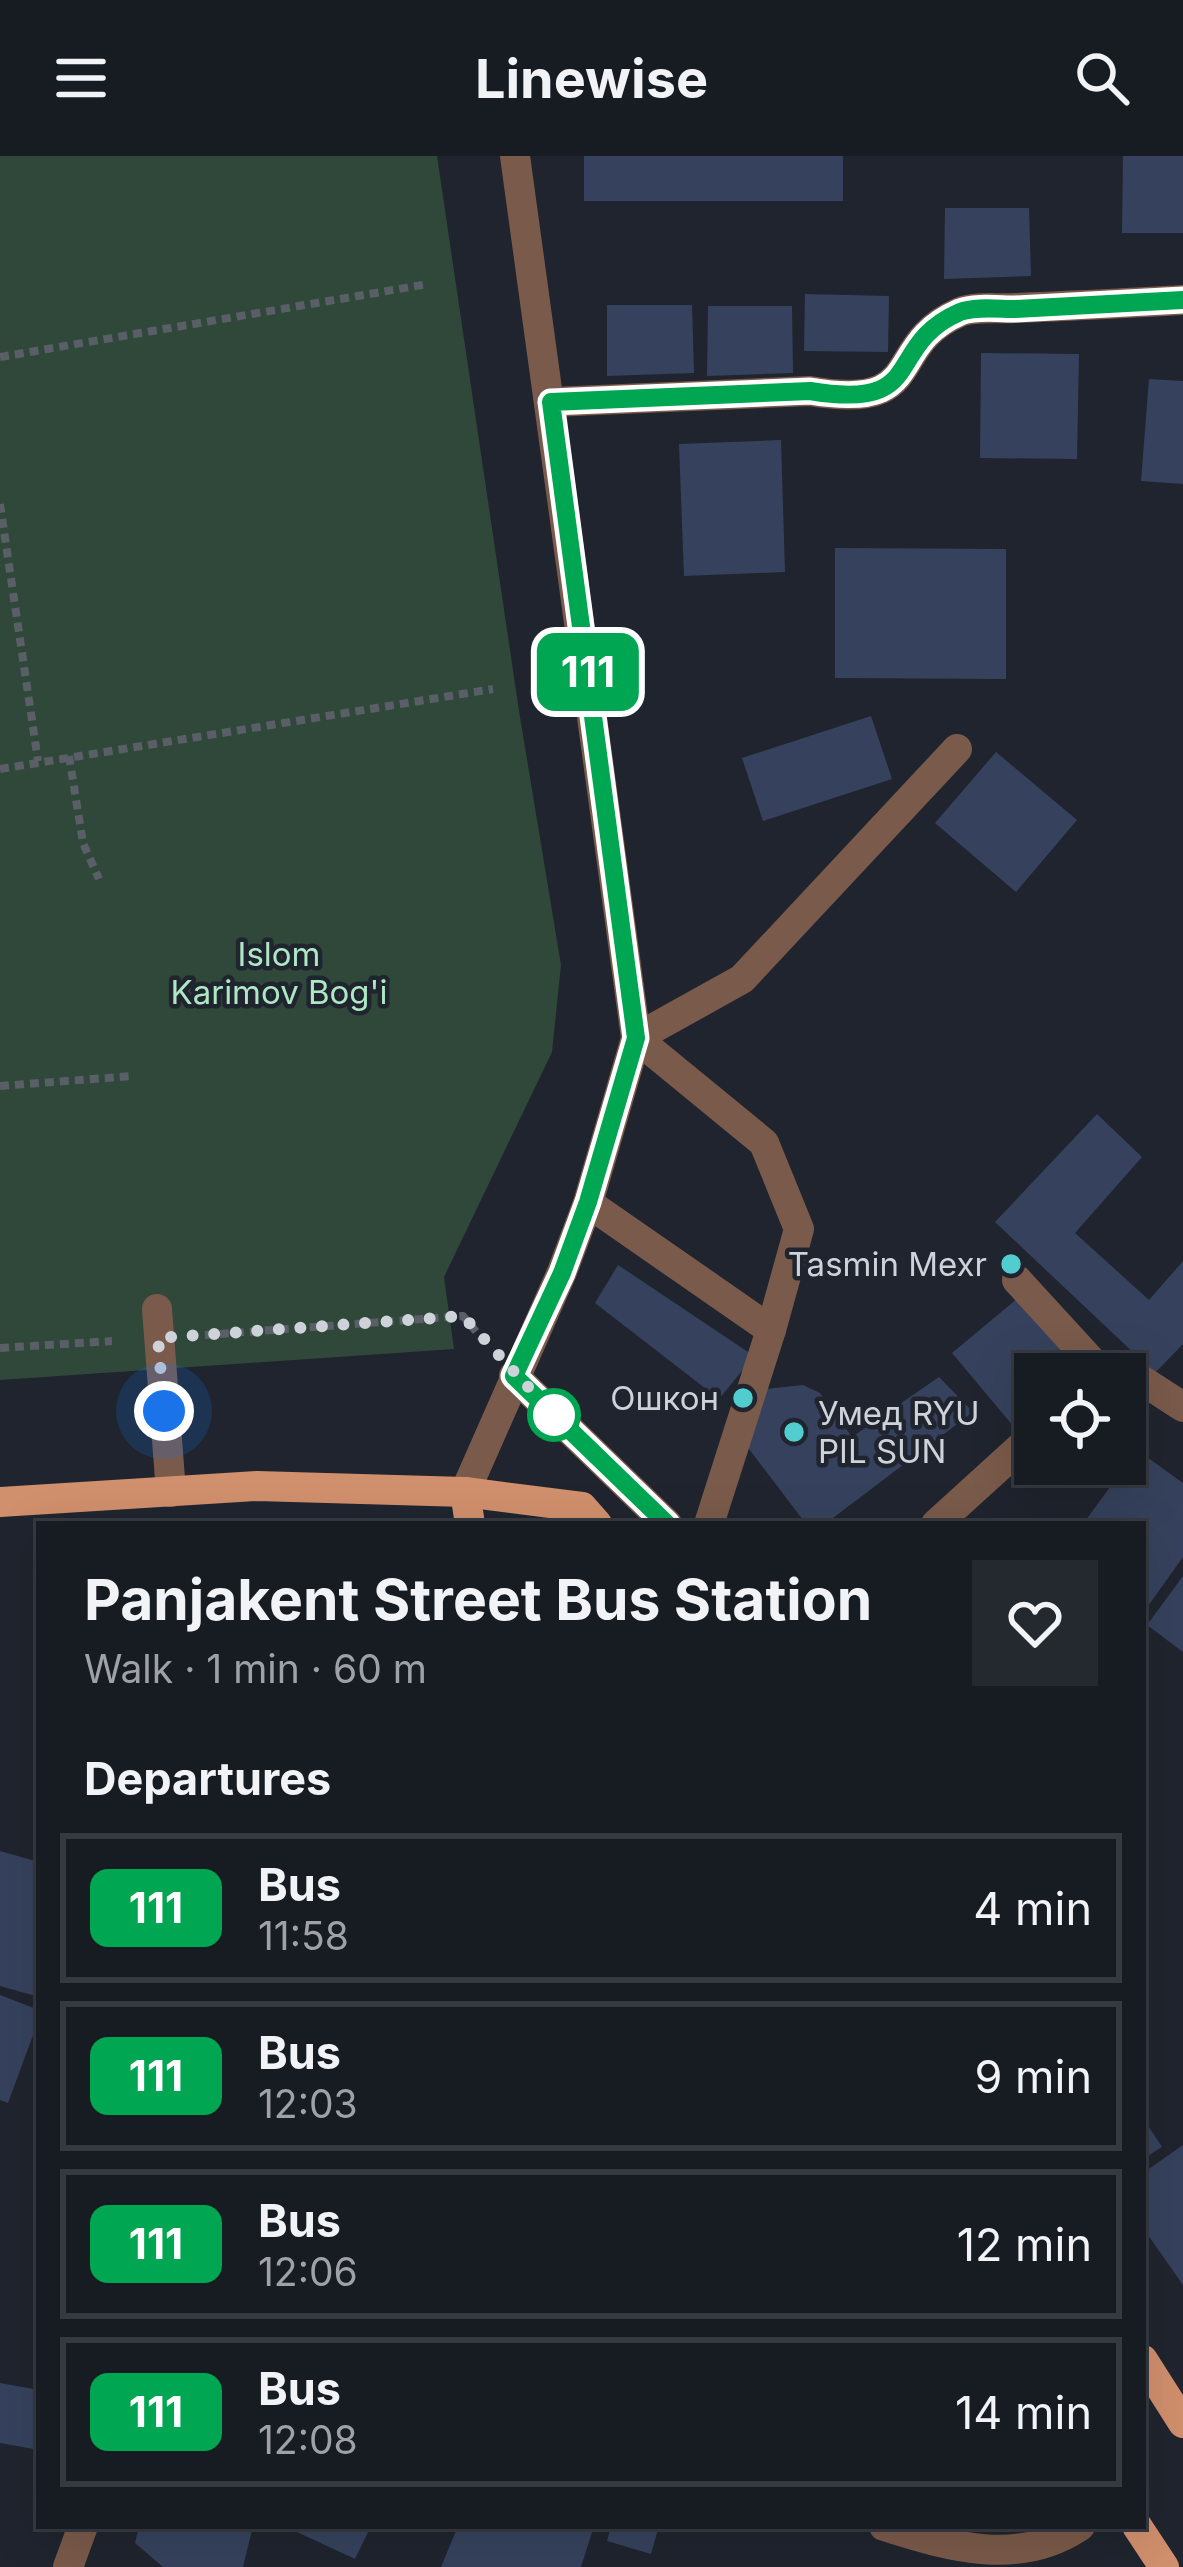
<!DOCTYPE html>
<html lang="en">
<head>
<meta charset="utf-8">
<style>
  :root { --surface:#171b22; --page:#24282f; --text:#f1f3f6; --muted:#9ea1a5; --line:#363940 }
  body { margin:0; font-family:Inter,sans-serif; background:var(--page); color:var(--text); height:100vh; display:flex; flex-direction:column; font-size:45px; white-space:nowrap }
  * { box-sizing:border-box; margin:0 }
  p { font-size:39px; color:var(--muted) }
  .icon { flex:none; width:66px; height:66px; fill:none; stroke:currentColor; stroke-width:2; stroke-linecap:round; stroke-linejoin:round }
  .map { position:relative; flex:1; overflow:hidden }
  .side { position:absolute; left:36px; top:1365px; width:1110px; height:1008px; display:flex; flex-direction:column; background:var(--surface); border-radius:0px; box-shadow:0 12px 48px #0002,0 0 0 3px var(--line) }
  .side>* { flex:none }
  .badge { padding:0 24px; border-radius:18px; font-size:42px; line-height:78px }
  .controls { position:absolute; left:1014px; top:1197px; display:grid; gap:24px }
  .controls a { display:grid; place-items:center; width:132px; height:132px; border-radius:0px; background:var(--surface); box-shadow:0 12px 48px #0002,0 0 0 3px var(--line); font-size:60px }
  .you { position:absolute; width:60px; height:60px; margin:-30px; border:9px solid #fff; border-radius:50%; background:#1a73e8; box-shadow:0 0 0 18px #1a73e833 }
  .map>.badge { position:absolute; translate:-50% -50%; box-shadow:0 0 0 6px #fff }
  h2 { padding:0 48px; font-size:45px; line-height:108px }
  .round { display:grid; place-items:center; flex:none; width:126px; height:126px; border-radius:0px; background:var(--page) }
  .overview { display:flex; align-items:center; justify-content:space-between; height:204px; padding:0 48px }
  h1 { font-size:57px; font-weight:700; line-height:90px }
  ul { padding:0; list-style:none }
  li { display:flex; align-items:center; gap:36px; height:150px; margin:0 24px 18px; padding:0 24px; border:6px solid var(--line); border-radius:0px }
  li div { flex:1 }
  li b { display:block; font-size:45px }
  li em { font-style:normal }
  li .badge { min-width:132px; font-weight:700; text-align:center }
  header { display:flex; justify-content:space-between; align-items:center; height:156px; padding:0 48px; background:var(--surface); font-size:54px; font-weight:700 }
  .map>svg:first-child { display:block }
</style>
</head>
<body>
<header><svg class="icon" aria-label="menu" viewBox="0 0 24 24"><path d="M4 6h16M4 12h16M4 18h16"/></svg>Linewise<svg class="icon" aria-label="search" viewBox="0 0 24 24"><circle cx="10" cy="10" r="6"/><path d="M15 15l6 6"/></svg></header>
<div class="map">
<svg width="1183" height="2411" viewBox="0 0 1183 2411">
  <rect width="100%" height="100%" fill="#1f242e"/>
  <!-- green -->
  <path fill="#2f4839" d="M0,0H437L519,555L561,809L552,896L444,1121L454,1193L0,1224Z"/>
  <!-- building -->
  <g fill="#36425d">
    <rect x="584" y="0" width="259" height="45"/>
    <path d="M1123,0H1183V77H1122Z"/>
    <path d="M945,52H1029L1031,120L944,123Z"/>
    <path d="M805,138L889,140L888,196L804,195Z"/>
    <path d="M607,149H692L694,217L607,220Z"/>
    <path d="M708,150H792L793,217L707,220Z"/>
    <path d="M981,197L1079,198L1077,303L980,302Z"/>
    <path d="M1149,223L1183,225V328L1141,325Z"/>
    <path d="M781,284L785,416L684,420L679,288Z"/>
    <path d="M835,392L1006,393V523L835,522Z"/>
    <path d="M871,560L892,623L763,665L742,602Z"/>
    <path d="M996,596L1077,664L1016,736L935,667Z"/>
    <path d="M1097,958L1142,1001L1075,1077L1149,1144L1183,1105V1188L1155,1217L995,1066Z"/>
    <path d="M618,1109L754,1200L719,1243L595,1147Z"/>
    <path d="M1018,1142L1081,1218H1035V1254L1014,1271L952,1197Z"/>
    <path d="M939,1221L973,1256L825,1368H806L743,1285L766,1233L803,1229L820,1237L852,1281Z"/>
    <path d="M1137,1294L1183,1327V1401L1143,1457V1368H1083Z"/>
    <path d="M1183,1420V1496L1147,1469Z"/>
    <path d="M0,1695L39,1706V1841L0,1830Z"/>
    <path d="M0,1839L39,1854V1863L8,1947L0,1944Z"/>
    <path d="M1143,1962L1162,1991L1143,2003Z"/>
    <path d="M1183,1989V2129L1143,2072V2017Z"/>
    <path d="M0,2227L39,2234V2294L0,2287Z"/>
    <path d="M139,2370H253L243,2411H163L135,2387Z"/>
    <path d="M284,2370H371L355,2403Z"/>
    <path d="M458,2370H594L581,2411H441Z"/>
    <path d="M611,2370H659L651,2398L607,2385Z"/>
  </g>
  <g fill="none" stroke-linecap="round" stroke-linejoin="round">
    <!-- path -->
    <g stroke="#595e67" stroke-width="8" stroke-dasharray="9 6" stroke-linecap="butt">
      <path d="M0,201L428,128"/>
      <path d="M0,348L38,605"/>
      <path d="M69,600L83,687L99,723"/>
      <path d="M0,613L493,533"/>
      <path d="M0,930L133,920"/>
      <path d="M205,1179L463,1160L484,1185"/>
      <path d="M0,1192L112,1185"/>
    </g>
    <!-- minor -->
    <g stroke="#7a5a4a" stroke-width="30">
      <path d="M551,246L810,235C930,255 882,190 960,156C974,150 999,153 1015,152C1071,150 1127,147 1183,144"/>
      <path d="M588,1047L771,1174"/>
      <path d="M1017,1124L1103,1218L1126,1214L1183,1251"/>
      <path d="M157,1153L171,1336"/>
      <path d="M514,1220L667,1368"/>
      <path d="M465,1336L562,1116L588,1047L636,882L515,0"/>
      <path d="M709,1368L771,1174L799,1073L764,987L636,882L742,823L957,593"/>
      <path d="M936,1368L1035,1278"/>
      <path d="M884,2370C950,2391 1020,2411 1080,2370"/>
      <path d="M68,2411L83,2370"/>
    </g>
    <!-- major -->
    <g stroke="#d08f6d" stroke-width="30">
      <path d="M465,1336L470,1368"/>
      <path d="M0,1346L257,1330L465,1336L582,1351L597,1368"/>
      <path d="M1143,2204L1183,2267"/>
      <path d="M1137,2370L1164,2411"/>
    </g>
  </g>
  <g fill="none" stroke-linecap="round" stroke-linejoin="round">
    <defs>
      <path id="line" d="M667,1368L514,1220L562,1117L588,1046L636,882L551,246L810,235C930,255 882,190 960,156C975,150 999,153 1015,153C1071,150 1127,147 1183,144"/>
    </defs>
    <!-- line casing -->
    <use href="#line" stroke="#fff" stroke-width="27"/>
    <!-- line -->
    <use href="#line" stroke="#00a651" stroke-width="18"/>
    <!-- walk -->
    <path stroke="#ced2d9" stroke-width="12" stroke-dasharray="0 21.6" d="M164,1255L158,1182L463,1160L554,1259"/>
  </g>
  <!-- markers -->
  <g fill="#52cdcf" stroke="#1f242e" stroke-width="4.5">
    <circle cx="1011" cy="1108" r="12"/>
    <circle cx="743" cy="1242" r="12"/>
    <circle cx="794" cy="1276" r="12"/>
  </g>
  <circle fill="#fff" stroke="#00a651" stroke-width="6" cx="554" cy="1259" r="24"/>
  <g text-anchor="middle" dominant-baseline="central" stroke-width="9" stroke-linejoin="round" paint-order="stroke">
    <!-- park labels -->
    <g font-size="33" fill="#ade7c3" stroke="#1f242e">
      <text x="279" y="798">Islom<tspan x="279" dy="38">Karimov Bog'i</tspan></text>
    </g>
    <!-- poi labels -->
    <g font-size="33" fill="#ced2d9" stroke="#1f242e" text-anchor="end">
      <text x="987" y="1108">Tasmin Mexr</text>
      <text x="719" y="1242">Ошкон</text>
      <text x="818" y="1257" text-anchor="start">Умед RYU<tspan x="818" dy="38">PIL SUN</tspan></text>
    </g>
  </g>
</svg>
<div class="controls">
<a><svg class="icon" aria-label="locate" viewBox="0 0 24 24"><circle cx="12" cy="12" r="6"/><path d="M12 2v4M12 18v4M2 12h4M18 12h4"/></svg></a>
</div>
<div class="you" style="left:164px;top:1255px"></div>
<b class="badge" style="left:588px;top:516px;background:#00a651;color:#fff">111</b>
<section class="side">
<div class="overview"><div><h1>Panjakent Street Bus Station</h1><p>Walk · 1 min · 60 m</p></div><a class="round"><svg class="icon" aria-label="heart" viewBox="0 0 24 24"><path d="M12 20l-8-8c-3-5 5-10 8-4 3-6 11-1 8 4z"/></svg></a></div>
<h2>Departures</h2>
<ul>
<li><span class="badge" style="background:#00a651;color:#fff">111</span><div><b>Bus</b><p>11:58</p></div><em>4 min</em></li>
<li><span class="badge" style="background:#00a651;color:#fff">111</span><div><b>Bus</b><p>12:03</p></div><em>9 min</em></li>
<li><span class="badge" style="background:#00a651;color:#fff">111</span><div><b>Bus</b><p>12:06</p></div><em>12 min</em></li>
<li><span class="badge" style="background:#00a651;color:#fff">111</span><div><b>Bus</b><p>12:08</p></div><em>14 min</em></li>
</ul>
</section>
</div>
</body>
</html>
